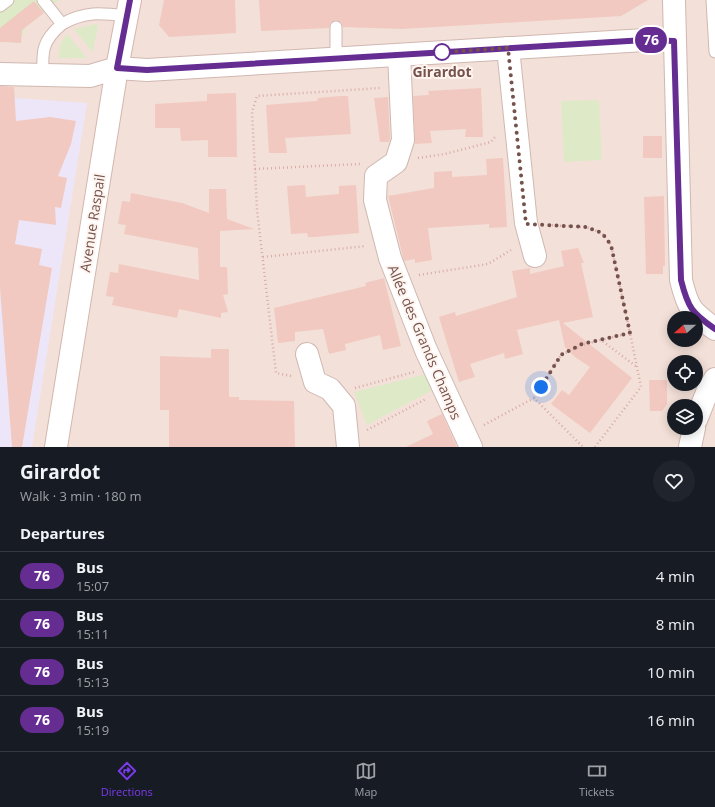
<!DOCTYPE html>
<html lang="en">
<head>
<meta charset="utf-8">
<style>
  :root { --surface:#171b24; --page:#20242c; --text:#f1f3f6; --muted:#9ea1a6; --line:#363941; --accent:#7c3aed }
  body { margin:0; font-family:"Open Sans",sans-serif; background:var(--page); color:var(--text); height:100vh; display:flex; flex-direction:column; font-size:15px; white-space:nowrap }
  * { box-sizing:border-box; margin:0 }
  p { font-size:13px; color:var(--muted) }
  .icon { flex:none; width:22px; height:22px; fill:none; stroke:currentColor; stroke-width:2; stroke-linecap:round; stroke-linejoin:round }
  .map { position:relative; height:447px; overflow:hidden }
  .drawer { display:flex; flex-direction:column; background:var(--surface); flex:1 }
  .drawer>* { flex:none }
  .badge { padding:0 8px; border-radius:13px; font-size:14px; line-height:26px }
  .needle { width:26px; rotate:249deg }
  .buttons { position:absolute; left:667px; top:311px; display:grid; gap:8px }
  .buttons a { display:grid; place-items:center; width:36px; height:36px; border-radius:50%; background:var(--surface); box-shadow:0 2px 10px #0003; font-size:20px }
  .you { position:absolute; width:20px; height:20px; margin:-10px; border:3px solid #fff; border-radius:50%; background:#1a73e8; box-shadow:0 0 0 6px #1a73e833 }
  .map>.badge { position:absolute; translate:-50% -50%; box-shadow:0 0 0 2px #fff }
  h2 { padding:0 20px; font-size:15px; line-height:36px }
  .round { display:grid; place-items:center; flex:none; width:42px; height:42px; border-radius:21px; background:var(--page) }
  .overview { display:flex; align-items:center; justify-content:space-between; height:68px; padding:0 20px }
  h1 { font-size:19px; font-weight:700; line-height:30px }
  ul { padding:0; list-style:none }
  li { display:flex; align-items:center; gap:12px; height:48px; padding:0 20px; border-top:1px solid var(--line) }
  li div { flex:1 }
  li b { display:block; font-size:15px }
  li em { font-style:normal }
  li .badge { min-width:44px; font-weight:700; text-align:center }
  .tab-bar { display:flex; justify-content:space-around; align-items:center; height:56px; border-top:1px solid var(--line); background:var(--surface); font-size:11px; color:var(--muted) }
  .tab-bar a { display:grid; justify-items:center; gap:2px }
  .tab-bar .active { color:var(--accent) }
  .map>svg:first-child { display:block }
</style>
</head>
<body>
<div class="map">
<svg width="715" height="447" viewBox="0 0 715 447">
  <rect width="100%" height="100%" fill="#fcf0e9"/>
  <!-- residential -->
  <path fill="#f3e0d8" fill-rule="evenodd" d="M59,0H715V447H0V42L19,43L27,26ZM674,318H696V340H674ZM674,362H696V384H674ZM674,406H696V428H674Z"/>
  <!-- education -->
  <path fill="#ede6f9" d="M0,97L87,103L32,447H0Z"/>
  <!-- green -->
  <g fill="#deeac7">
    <path d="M0,0H59L27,26L19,43L0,42Z"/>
    <path d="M95,24L98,25L93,53L74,29Z"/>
    <path d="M66,35H68L87,58H58L60,45Z"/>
    <path d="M599,100L602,160L564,162L561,101Z"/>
    <path d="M431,373L438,387L367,425L354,392Z"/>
  </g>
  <!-- building -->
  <g fill="#f1c9c1">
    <path d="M164,0H235L236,33L169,37L159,25Z"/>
    <path d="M259,0H648L621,16L402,29L343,27L342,23L336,20L330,23L329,28L261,31Z"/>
    <path d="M34,1L44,13L22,30L21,43L0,42V28Z"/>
    <path d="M0,86L14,87L16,121L50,117L76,121L71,144L58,176L67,178L61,208L55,207L56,225L19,220L15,244L42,249L39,265L52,268L22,447H12L0,288Z"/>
    <path d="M481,88L483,137H465L466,129L430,131L432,143L415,144L413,96L429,95L428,91Z"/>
    <path d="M236,93L237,157H208V140L181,141L180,128H155V104L207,101V94Z"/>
    <path d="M340,96H348L351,134L285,138L287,153H269L266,105L317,101L318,98Z"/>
    <path d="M388,97L390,138L389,142H380L374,98Z"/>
    <rect x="643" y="136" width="19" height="22"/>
    <path d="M503,158L507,227L489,228V224L428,228L432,260L415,263V259L404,261L388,196L434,188V172L452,171V177L487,175L486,159Z"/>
    <path d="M305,185L306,197L339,194V186L356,185L359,233L314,237H308L307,233L291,234L287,186Z"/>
    <path d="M209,189H226L227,219L254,229L220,231V267H227L228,294L223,295L228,312L221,313V318L179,309L177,318L112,305L114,297L106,296L110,272L118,273L119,264L199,280L198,248L124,234L126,225L118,224L122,201L130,202L131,193L182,203L209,213Z"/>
    <path d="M664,196L665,266H663V274H646L644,197Z"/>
    <path d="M578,248L584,263H581L593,317L563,323L632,378L590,433L551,404L562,390L569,395L590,367L575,357L565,347L559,320L517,330L523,354L505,359L504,353L470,364L475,377L459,382L439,317L455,312L456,316L517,297L512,271L530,268V274L564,266L561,251Z"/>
    <path d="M384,278L401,346L383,350L380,335L345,344L346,350L329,354L323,329L295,332V341L278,343L274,308L366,286L365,283Z"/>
    <path d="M211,349H229V397H239V400L294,401L295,447H169V410H160V356L211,358Z"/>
    <path d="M649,380H667V404L662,411H650Z"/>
    <path d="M442,414L457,447H406L433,434L427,421Z"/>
  </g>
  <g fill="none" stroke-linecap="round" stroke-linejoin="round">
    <defs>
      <g id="lane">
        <path d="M712,0L715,52"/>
        <path d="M0,6L8,0"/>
        <path d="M62,24C85,11 101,13 127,16"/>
        <path d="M336,27V59"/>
        <path d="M43,75C42,51 42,41 62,24L43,0"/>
      </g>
      <g id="street">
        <path d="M674,0L681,280C688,309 691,312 715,329"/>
        <path d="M508,48L526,223L535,256"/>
        <path d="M399,55L403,140L396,162L376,176L375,200L390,258L426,350L471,447"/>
        <path d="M0,74L90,76L117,68L147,70L645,40L675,41"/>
        <path d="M307,354L315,382L330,389L344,406L348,447"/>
      </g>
      <g id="secondary">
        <path d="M696,420L708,390L715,379"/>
        <path d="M56,447L117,68L130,0"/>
        <path d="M690,447L694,428"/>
      </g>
    </defs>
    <!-- lane casing -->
    <use href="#lane" stroke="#d0b8b1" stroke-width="13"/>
    <!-- street casing -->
    <use href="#street" stroke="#d0b8b1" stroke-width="24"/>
    <!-- secondary casing -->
    <use href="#secondary" stroke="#d3b7af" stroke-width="24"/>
    <!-- path -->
    <g stroke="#d6aca4" stroke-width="2.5" stroke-dasharray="1 3" stroke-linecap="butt">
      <path d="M418,158L445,154L491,142L495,137"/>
      <path d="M255,169L360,164"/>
      <path d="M548,225L586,227L602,233L611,245L630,333"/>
      <path d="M263,257L366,246"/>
      <path d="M419,275L488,264L511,250"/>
      <path d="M291,376L276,373L257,210L252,112L257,96L380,88"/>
      <path d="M355,388L414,372"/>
      <path d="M534,398L561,355L582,345L601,340L637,367"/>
      <path d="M484,425L534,398L583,447"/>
      <path d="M367,430L426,399"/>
      <path d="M595,447L641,387L630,333L601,340"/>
    </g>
    <!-- lane -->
    <use href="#lane" stroke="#fff" stroke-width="11"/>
    <!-- street -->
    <use href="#street" stroke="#fff" stroke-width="22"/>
    <!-- secondary -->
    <use href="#secondary" stroke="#fff" stroke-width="22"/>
  </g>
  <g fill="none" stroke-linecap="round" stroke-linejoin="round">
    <defs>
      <path id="line" d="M130,0L117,68L147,70L645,40L674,41L681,280C688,308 692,313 715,329"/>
    </defs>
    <!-- line casing -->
    <use href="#line" stroke="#fff" stroke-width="9"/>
    <!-- line -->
    <use href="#line" stroke="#652d91" stroke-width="6"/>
    <!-- walk -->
    <path stroke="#76524d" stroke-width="4" stroke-dasharray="0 7.2" d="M442,52L508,48L526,224L586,227L602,233L611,245L630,333L582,344L561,355L541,387"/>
  </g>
  <!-- markers -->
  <circle fill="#fff" stroke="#652d91" stroke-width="2" cx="442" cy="52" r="8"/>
  <g text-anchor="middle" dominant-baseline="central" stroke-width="4" stroke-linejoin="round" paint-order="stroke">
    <!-- stop labels -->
    <g font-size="14" font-weight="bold" fill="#76524d" stroke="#fef5f0">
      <text x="442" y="71">Girardot</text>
    </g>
    <!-- street labels -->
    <g font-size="14" fill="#76524d" stroke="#fef5f0">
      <text transform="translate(92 223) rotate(-81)">Avenue Raspail</text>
      <text transform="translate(425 342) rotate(67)">Allée des Grands Champs</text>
    </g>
  </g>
</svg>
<div class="buttons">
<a><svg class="needle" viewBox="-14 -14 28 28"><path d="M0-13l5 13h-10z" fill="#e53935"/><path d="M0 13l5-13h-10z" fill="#9ea1a6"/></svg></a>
<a><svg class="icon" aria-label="locate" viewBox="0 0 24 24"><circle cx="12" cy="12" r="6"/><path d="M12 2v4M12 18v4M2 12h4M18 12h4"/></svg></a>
<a><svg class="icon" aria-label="layers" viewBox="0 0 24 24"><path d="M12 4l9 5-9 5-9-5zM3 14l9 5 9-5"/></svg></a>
</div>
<div class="you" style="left:541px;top:387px"></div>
<b class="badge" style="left:651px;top:40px;background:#652d91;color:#fff">76</b>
</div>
<section class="drawer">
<div class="overview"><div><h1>Girardot</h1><p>Walk · 3 min · 180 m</p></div><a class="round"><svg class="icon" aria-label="heart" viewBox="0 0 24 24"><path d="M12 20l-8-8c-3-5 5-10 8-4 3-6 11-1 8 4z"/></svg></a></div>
<h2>Departures</h2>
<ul>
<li><span class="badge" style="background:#652d91;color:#fff">76</span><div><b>Bus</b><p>15:07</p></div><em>4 min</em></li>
<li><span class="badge" style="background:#652d91;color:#fff">76</span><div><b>Bus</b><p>15:11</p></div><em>8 min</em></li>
<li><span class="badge" style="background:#652d91;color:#fff">76</span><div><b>Bus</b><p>15:13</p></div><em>10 min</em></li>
<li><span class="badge" style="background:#652d91;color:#fff">76</span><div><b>Bus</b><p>15:19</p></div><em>16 min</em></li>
</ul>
</section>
<nav class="tab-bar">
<a class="active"><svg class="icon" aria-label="directions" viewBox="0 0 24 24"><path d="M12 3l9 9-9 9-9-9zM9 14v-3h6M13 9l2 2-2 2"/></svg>Directions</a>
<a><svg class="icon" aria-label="map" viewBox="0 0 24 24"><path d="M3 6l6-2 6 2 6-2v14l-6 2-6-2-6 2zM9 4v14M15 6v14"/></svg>Map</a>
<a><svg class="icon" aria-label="tickets" viewBox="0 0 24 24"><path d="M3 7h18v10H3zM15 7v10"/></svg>Tickets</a>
</nav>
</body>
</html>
